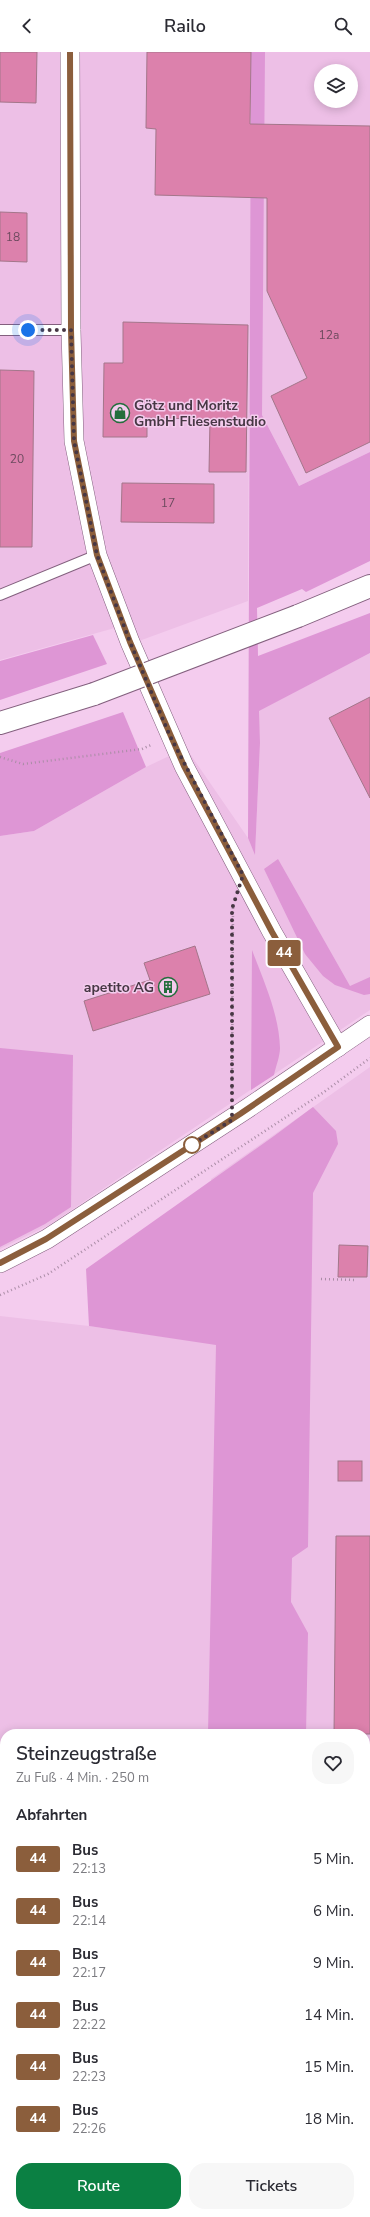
<!DOCTYPE html>
<html lang="de">
<head>
<meta charset="utf-8">
<style>
  :root { --surface:#fff; --page:#f7f7f7; --text:#2b2b33; --muted:#7c7c81; --accent:#0b8043 }
  body { margin:0; font-family:"Nunito Sans",sans-serif; background:var(--page); color:var(--text); height:100vh; display:flex; flex-direction:column; font-size:15px; white-space:nowrap }
  * { box-sizing:border-box; margin:0 }
  p { font-size:13px; color:var(--muted) }
  .icon { flex:none; width:22px; height:22px; fill:none; stroke:currentColor; stroke-width:2; stroke-linecap:round; stroke-linejoin:round }
  .map { position:relative; flex:1; overflow:hidden }
  .side { position:absolute; left:0px; top:1677px; width:370px; height:488px; display:flex; flex-direction:column; background:var(--surface); border-radius:16px 16px 0 0; box-shadow:0 2px 10px #0003 }
  .side>* { flex:none }
  .badge { padding:0 8px; border-radius:3px; font-size:14px; line-height:26px }
  .fabs { position:absolute; left:314px; top:12px; display:grid; gap:8px }
  .fabs a { display:grid; place-items:center; width:44px; height:44px; border-radius:50%; background:var(--surface); box-shadow:0 2px 10px #0003; font-size:20px }
  .you { position:absolute; width:20px; height:20px; margin:-10px; border:3px solid #fff; border-radius:50%; background:#1a73e8; box-shadow:0 0 0 6px #1a73e833 }
  .map>.badge { position:absolute; translate:-50% -50%; box-shadow:0 0 0 2px #fff }
  h2 { padding:0 16px; font-size:15px; line-height:36px }
  .round { display:grid; place-items:center; flex:none; width:42px; height:42px; border-radius:16px; background:var(--page) }
  .summary { display:flex; align-items:center; justify-content:space-between; height:68px; padding:0 16px }
  h1 { font-size:19px; font-weight:600; line-height:30px }
  .button { display:flex; gap:8px; margin-top:auto; padding:8px 16px }
  .button a { flex:1; height:46px; border-radius:16px; background:var(--accent); color:#fff; font-size:16px; font-weight:600; line-height:46px; text-align:center }
  .button a+a { background:var(--page); color:var(--text) }
  ul { padding:0; list-style:none }
  li { display:flex; align-items:center; gap:12px; height:52px; padding:0 16px }
  li div { flex:1 }
  li b { display:block; font-size:15px }
  li em { font-style:normal }
  li .badge { min-width:44px; font-weight:700; text-align:center }
  header { display:flex; justify-content:space-between; align-items:center; height:52px; padding:0 16px; background:var(--surface); font-size:18px; font-weight:600 }
  .map>svg:first-child { display:block }
</style>
</head>
<body>
<header><svg class="icon" aria-label="back" viewBox="0 0 24 24"><path d="M15 5l-7 7 7 7"/></svg>Railo<svg class="icon" aria-label="search" viewBox="0 0 24 24"><circle cx="10" cy="10" r="6"/><path d="M15 15l6 6"/></svg></header>
<div class="map">
<svg width="370" height="2165" viewBox="0 0 370 2165">
  <rect width="100%" height="100%" fill="#f4ccee"/>
  <!-- built -->
  <g fill="#edbfe6" fill-rule="evenodd">
    <path d="M0,0H370V400L299,434L262,363L249,361L248,549L139,589L129,572L0,608ZM321,19H351V49H321Z"/>
    <path d="M370,601V958L49,1173L0,1197V784L34,779L146,715L186,696L248,786L255,802L260,691L258,659Z"/>
    <path d="M370,1015V2165H0V1264L89,1274L214,1292L211,1127ZM5,1682H365V2160H5Z"/>
  </g>
  <!-- green -->
  <g fill="#de96d5">
    <path d="M251,0H265L262,363L299,434L370,400V509L306,540L302,537L257,556L258,604L370,561V601L259,659L260,691L255,803L248,786Z"/>
    <path d="M93,583L107,612L0,648V609Z"/>
    <path d="M123,660L146,715L34,779L0,784V701Z"/>
    <path d="M278,807L350,934L370,925V942L364,943L335,933L323,924L305,902L264,817Z"/>
    <path d="M252,898C264,930 279,962 280,996C280,1004 276,1014 274,1023L251,1038Z"/>
    <path d="M0,996L73,1003L71,1155L45,1172L0,1195Z"/>
    <path d="M313,1055L336,1079L338,1092L313,1141L308,1495L292,1506L291,1550L308,1581L306,1682H208L216,1293L89,1274L86,1217L274,1084Z"/>
    <rect x="199" y="2160" width="103" height="5"/>
  </g>
  <!-- building -->
  <g fill="#dc81ac" stroke="#a3768a">
    <path d="M0,0H37L36,51L0,50Z"/>
    <path d="M147,0H251L250,72L370,74V390L306,421L271,344L307,326L267,239V146L155,143L156,77L146,76Z"/>
    <path d="M0,160L27,161V210L0,209Z"/>
    <path d="M123,270L248,273L246,420H209L210,367L147,366V385H103L104,311H123Z"/>
    <path d="M0,318L34,319L32,495H0Z"/>
    <path d="M122,431L214,432V471L121,470Z"/>
    <path d="M370,645V746L329,666Z"/>
    <path d="M195,894L210,942L93,979L84,949L150,928L144,911Z"/>
    <path d="M339,1193L368,1194L367,1225H338Z"/>
    <rect x="338" y="1409" width="24" height="20"/>
    <path d="M336,1484H370V1682H334Z"/>
  </g>
  <g fill="none" stroke-linecap="round" stroke-linejoin="round">
    <defs>
      <g id="lane">
        <path d="M0,278H71"/>
        <path d="M0,543L97,503"/>
        <path d="M0,2017H5"/>
      </g>
      <g id="street">
        <path d="M70,0L71,278L74,389L97,503L130,590L184,714L272,880L338,995"/>
        <path d="M0,1211L47,1187L248,1056L370,973"/>
      </g>
      <g id="secondary">
        <path d="M298,564L370,534"/>
        <path d="M0,671L94,642"/>
      </g>
    </defs>
    <!-- lane casing -->
    <use href="#lane" stroke="#83607e" stroke-width="12"/>
    <!-- street casing -->
    <use href="#street" stroke="#83607e" stroke-width="20"/>
    <!-- secondary casing -->
    <use href="#secondary" stroke="#83607e" stroke-width="24"/>
    <!-- path -->
    <g stroke="#aa8da6" stroke-width="2.5" stroke-dasharray="1 3" stroke-linecap="butt">
      <path d="M0,705L23,712L142,697L151,693"/>
      <path d="M232,1041L233,854"/>
      <path d="M321,1227L355,1228"/>
      <path d="M0,1243L48,1222L324,1040L370,1006"/>
    </g>
    <!-- lane -->
    <use href="#lane" stroke="#fff" stroke-width="10"/>
    <!-- street -->
    <use href="#street" stroke="#fff" stroke-width="19"/>
    <!-- secondary -->
    <use href="#secondary" stroke="#fff" stroke-width="22"/>
    <defs>
      <path id="secondary-bridge" d="M94,642L298,564"/>
    </defs>
    <!-- secondary-bridge casing -->
    <use href="#secondary-bridge" stroke="#83607e" stroke-width="24" stroke-linecap="butt"/>
    <!-- secondary-bridge -->
    <use href="#secondary-bridge" stroke="#fff" stroke-width="22"/>
  </g>
  <g fill="none" stroke-linecap="round" stroke-linejoin="round">
    <defs>
      <path id="line" d="M0,1211L46,1187L240,1062L338,995L272,880L184,714L130,590L97,503L74,389L71,278L70,0"/>
    </defs>
    <!-- line casing -->
    <use href="#line" stroke="#fff" stroke-width="9"/>
    <!-- line -->
    <use href="#line" stroke="#8b5e3c" stroke-width="6"/>
    <!-- walk -->
    <path stroke="#473744" stroke-width="4" stroke-dasharray="0 7.2" d="M28,278H71L74,389L97,503L130,590L170,684L243,823L232,857V1068L192,1093"/>
  </g>
  <!-- icons -->
  <defs>
    <symbol id="shop-ring" viewBox="-11 -11 22 22"><circle r="9.5" fill="#f4ccee" stroke="#236e3c" stroke-width="1.5"/><path d="M-5-2.5h2.3a2.7 3.5 0 0 1 5.4 0H5L5.5 6h-11ZM-1.5-2.5h3a1.5 2.3 0 0 0-3 0Z" fill="#236e3c"/></symbol>
    <symbol id="building-ring" viewBox="-11 -11 22 22"><circle r="9.5" fill="#f4ccee" stroke="#236e3c" stroke-width="1.5"/><path d="M-4-6H4V6H1V3H-1V6H-4ZM-2.5-4.3h1.7v1.8h-1.7ZM.8-4.3h1.7v1.8H.8ZM-2.5-1h1.7V.8h-1.7ZM.8-1h1.7V.8H.8Z" fill="#236e3c"/></symbol>
  </defs>
  <g fill-rule="evenodd">
    <use href="#shop-ring" x="109" y="350" width="22" height="22"/>
    <use href="#building-ring" x="157" y="924" width="22" height="22"/>
  </g>
  <!-- markers -->
  <circle fill="#fff" stroke="#8b5e3c" stroke-width="2" cx="192" cy="1093" r="8"/>
  <g text-anchor="middle" dominant-baseline="central" stroke-width="3" stroke-linejoin="round" paint-order="stroke">
    <!-- number labels -->
    <g font-size="12" fill="#6c4a5e">
      <text x="13" y="185">18</text>
      <text x="329" y="283">12a</text>
      <text x="17" y="407">20</text>
      <text x="168" y="451">17</text>
    </g>
    <!-- poi labels -->
    <g font-size="14" font-weight="bold" fill="#473744" stroke="#f4ccee" text-anchor="start">
      <text x="134" y="353">Götz und Moritz<tspan x="134" dy="16">GmbH Fliesenstudio</tspan></text>
      <text x="154" y="935" text-anchor="end">apetito AG</text>
    </g>
  </g>
</svg>
<div class="fabs">
<a><svg class="icon" aria-label="layers" viewBox="0 0 24 24"><path d="M12 4l9 5-9 5-9-5zM3 14l9 5 9-5"/></svg></a>
</div>
<div class="you" style="left:28px;top:278px"></div>
<b class="badge" style="left:284px;top:901px;background:#8b5e3c;color:#fff">44</b>
<section class="side">
<div class="summary"><div><h1>Steinzeugstraße</h1><p>Zu Fuß · 4 Min. · 250 m</p></div><a class="round"><svg class="icon" aria-label="heart" viewBox="0 0 24 24"><path d="M12 20l-8-8c-3-5 5-10 8-4 3-6 11-1 8 4z"/></svg></a></div>
<h2>Abfahrten</h2>
<ul>
<li><span class="badge" style="background:#8b5e3c;color:#fff">44</span><div><b>Bus</b><p>22:13</p></div><em>5 Min.</em></li>
<li><span class="badge" style="background:#8b5e3c;color:#fff">44</span><div><b>Bus</b><p>22:14</p></div><em>6 Min.</em></li>
<li><span class="badge" style="background:#8b5e3c;color:#fff">44</span><div><b>Bus</b><p>22:17</p></div><em>9 Min.</em></li>
<li><span class="badge" style="background:#8b5e3c;color:#fff">44</span><div><b>Bus</b><p>22:22</p></div><em>14 Min.</em></li>
<li><span class="badge" style="background:#8b5e3c;color:#fff">44</span><div><b>Bus</b><p>22:23</p></div><em>15 Min.</em></li>
<li><span class="badge" style="background:#8b5e3c;color:#fff">44</span><div><b>Bus</b><p>22:26</p></div><em>18 Min.</em></li>
</ul>
<div class="button"><a>Route</a><a>Tickets</a></div>
</section>
</div>
</body>
</html>
